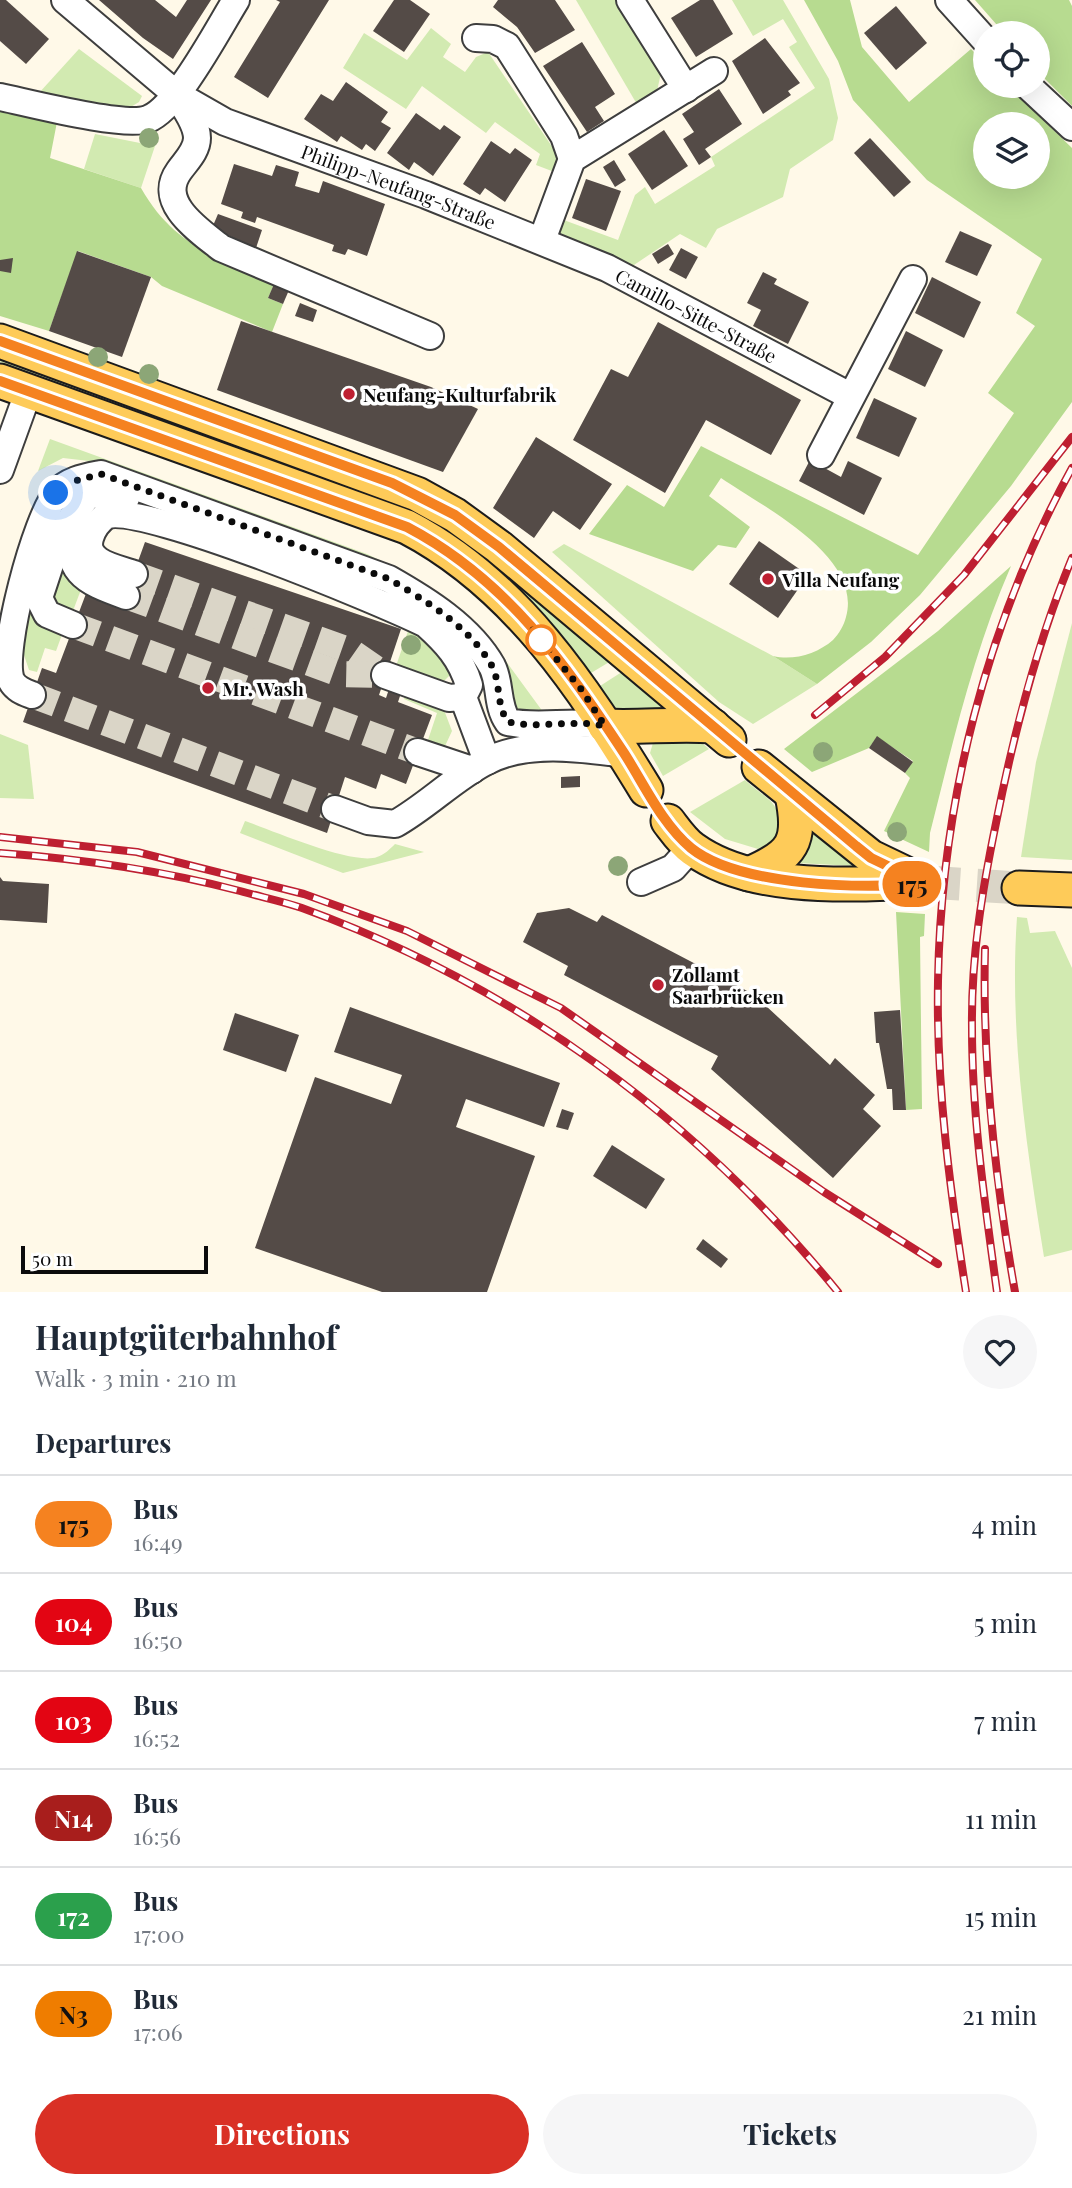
<!DOCTYPE html>
<html lang="en">
<head>
<meta charset="utf-8">
<style>
  :root { --surface:#fff; --page:#f6f6f7; --text:#1f2937; --muted:#747a83; --line:#e0e1e3; --accent:#d93025 }
  body { margin:0; font-family:"Playfair Display",serif; background:var(--page); color:var(--text); height:100vh; display:flex; flex-direction:column; font-size:26px; white-space:nowrap }
  * { box-sizing:border-box; margin:0 }
  p { font-size:23px; color:var(--muted) }
  .icon { flex:none; width:38px; height:38px; fill:none; stroke:currentColor; stroke-width:2; stroke-linecap:round; stroke-linejoin:round }
  .map { position:relative; height:1292px; overflow:hidden }
  .drawer { display:flex; flex-direction:column; background:var(--surface); flex:1 }
  .drawer>* { flex:none }
  .badge { padding:0 14px; border-radius:23px; font-size:24px; line-height:46px }
  .controls { position:absolute; left:973px; top:21px; display:grid; gap:14px }
  .controls a { display:grid; place-items:center; width:77px; height:77px; border-radius:50%; background:var(--surface); box-shadow:0 7px 28px #0002; font-size:35px }
  .scale { position:absolute; left:21px; bottom:18px; width:187px; box-sizing:border-box; padding-left:7px; border:4px solid #0b0b0b; border-top:0; font-size:19px; line-height:24px; white-space:nowrap; color:#0b0b0b; -webkit-text-stroke:5px #fff; paint-order:stroke }
  .you { position:absolute; width:35px; height:35px; margin:-18px; border:5px solid #fff; border-radius:50%; background:#1a73e8; box-shadow:0 0 0 10px #1a73e833 }
  .map>.badge { position:absolute; translate:-50% -50%; box-shadow:0 0 0 4px #fff }
  h2 { padding:0 35px; font-size:26px; line-height:63px }
  .round { display:grid; place-items:center; flex:none; width:74px; height:74px; border-radius:37px; background:var(--page) }
  .summary { display:flex; align-items:center; justify-content:space-between; height:119px; padding:0 35px }
  h1 { font-size:33px; font-weight:700; line-height:52px }
  .cta { display:flex; gap:14px; margin-top:auto; padding:14px 35px }
  .cta a { flex:1; height:80px; border-radius:42px; background:var(--accent); color:#fff; font-size:28px; font-weight:700; line-height:80px; text-align:center }
  .cta a+a { background:var(--page); color:var(--text) }
  ul { padding:0; list-style:none }
  li { display:flex; align-items:center; gap:21px; height:98px; padding:0 35px; border-top:2px solid var(--line) }
  li div { flex:1 }
  li b { display:block; font-size:26px }
  li em { font-style:normal }
  li .badge { min-width:77px; font-weight:700; text-align:center }
  .map>svg:first-child { display:block }
</style>
</head>
<body>
<div class="map">
<svg width="1072" height="1292" viewBox="0 0 1072 1292">
  <rect width="100%" height="100%" fill="#fff9e8"/>
  <!-- green -->
  <g fill="#d2eab1">
    <path d="M576,0H618L661,73L657,91L638,106Z"/>
    <path d="M732,0H783L829,79L838,118L833,140L790,169L783,197L717,229L706,248L680,234L631,267L555,235L561,219L618,240L635,195L645,187L655,204L715,166L711,157L815,88L789,47L797,42L783,19L753,36Z"/>
    <path d="M431,28L451,44L443,57L465,72L476,57L488,52L553,148L558,162L557,173L536,165L540,154L495,122L486,133L422,86L406,109L343,68L364,33L407,60Z"/>
    <path d="M79,49L142,96L139,102L129,108L39,93Z"/>
    <path d="M95,134L155,146L141,188L84,169Z"/>
    <path d="M0,355L414,506L451,525L616,658L591,673L509,583L411,514L0,362Z"/>
    <path d="M50,439L367,554L394,567L497,649L546,716L517,714L391,572L89,461L63,458L38,471Z"/>
    <path d="M564,544L773,656L817,684L753,724L719,702L552,552Z"/>
    <path d="M63,548L82,587L71,616L55,611L48,588Z"/>
    <path d="M28,605L64,629L56,651L45,648L37,672L29,670L22,649Z"/>
    <path d="M1072,623V860L1021,857L1036,762Z"/>
    <path d="M408,631L426,636L452,673L443,682L395,669Z"/>
    <path d="M628,668L685,714L617,713L600,686Z"/>
    <path d="M406,693L444,710L452,731L445,746H426L437,713L404,699Z"/>
    <path d="M0,734L28,745L34,799L0,798Z"/>
    <path d="M660,737L696,738L709,749L663,776L650,753L653,743Z"/>
    <path d="M745,780C771,803 782,801 779,838L758,849L725,839L690,812Z"/>
    <path d="M245,821C271,830 354,866 377,857C384,855 390,849 395,844L424,852L343,873L240,833Z"/>
    <path d="M814,830L856,861L854,866L797,863L807,851Z"/>
    <path d="M1017,917L1027,918L1030,933L1055,931L1072,968V1250L1044,1257C1026,1145 1009,1030 1017,917Z"/>
  </g>
  <!-- forest -->
  <g fill="#b7db90" fill-rule="evenodd">
    <path d="M804,0H850L862,47L909,102L971,49L985,63V86H1008L1072,148V402L1011,486L920,595L871,642L817,684L773,656C793,661 817,654 833,640C839,634 844,625 846,617C863,556 763,507 721,478L709,496L750,527L736,548L718,545L693,571L589,534L627,485L664,507L701,446L918,555L1014,413L988,393L1035,326L1016,313L1042,259L927,180L853,100L838,61ZM1038,124V177H985V124Z"/>
    <path d="M975,0H1069L1072,6V106L1038,72V33H1004Z"/>
    <path d="M0,82L8,84L2,109L57,122L50,158L141,188C174,246 216,256 274,284L268,298L283,304L272,332L162,286L151,277L78,251L49,331L0,316Z"/>
    <path d="M1011,566C973,653 953,742 930,833L929,852L884,831L910,778L905,773L913,761L877,737L869,748L812,772L784,749L938,631Z"/>
    <path d="M896,912L925,914L924,936L920,937L922,1109L906,1110Z"/>
  </g>
  <!-- building -->
  <g fill="#544b47">
    <path d="M0,0H6L49,39L26,64L0,41Z"/>
    <path d="M99,0H155L176,17L187,0H211L173,59L143,38Z"/>
    <path d="M276,0H329L268,98L234,77L280,2Z"/>
    <path d="M394,0H410L430,14L404,52L373,31Z"/>
    <path d="M498,0H555L575,30L535,53L517,27L493,7Z"/>
    <path d="M700,0H713L733,34L696,57L671,18Z"/>
    <path d="M896,6L927,43L896,70L864,33Z"/>
    <path d="M765,38L800,83L788,91L791,95L763,114L732,61Z"/>
    <path d="M582,42L615,94L595,107L604,121L587,132L543,66Z"/>
    <path d="M346,82L388,112L381,122L391,128L375,151L366,144L362,150L341,136L337,142L304,119L321,94L333,101Z"/>
    <path d="M719,89L742,124L705,149L711,157L699,165L683,139L694,132L682,114Z"/>
    <path d="M416,113L440,130L444,125L461,137L433,176L414,162L409,170L387,153Z"/>
    <path d="M664,130L688,166L652,190L628,154Z"/>
    <path d="M870,138L911,182L894,197L854,153Z"/>
    <path d="M491,141L510,154L515,148L532,160L505,202L485,188L480,195L463,184Z"/>
    <path d="M614,160L626,180L615,187L603,167Z"/>
    <path d="M234,164L272,176L276,165L299,172L295,186L319,193L323,181L385,204L367,256L348,249L345,255L332,251L334,245L257,217L255,223L241,218L243,212L221,204Z"/>
    <path d="M586,179L621,191L606,231L572,218Z"/>
    <path d="M218,214L262,230L256,248L212,228Z"/>
    <path d="M960,231L992,245L977,276L945,262Z"/>
    <path d="M668,244L674,254L658,264L652,254Z"/>
    <path d="M681,248L698,257L686,279L669,270Z"/>
    <path d="M77,251L151,277L122,357L49,331Z"/>
    <path d="M13,258L11,273L0,271V260Z"/>
    <path d="M763,272L777,279L774,284L809,302L788,344L753,326L761,310L747,303Z"/>
    <path d="M932,277L981,302L964,338L915,313Z"/>
    <path d="M274,284L289,290L283,304L268,298Z"/>
    <path d="M300,303L317,310L313,322L295,316Z"/>
    <path d="M241,321L431,387L478,409L443,472L217,390Z"/>
    <path d="M658,322L801,400L771,455L706,420L665,493L573,440L611,369L628,377Z"/>
    <path d="M906,331L943,350L925,387L888,369Z"/>
    <path d="M874,398L917,418L899,457L856,438Z"/>
    <path d="M536,437L612,484L580,530L553,511L534,538L493,508Z"/>
    <path d="M810,460L841,477L848,461L882,478L864,515L799,481Z"/>
    <path d="M759,541L808,575L778,618L729,584Z"/>
    <path d="M145,542L401,629L379,695L386,698L390,686L402,690L398,702L432,715L406,784L381,774L376,789L345,777L327,833L23,722L42,668L56,673L87,591L123,603Z"/>
    <path d="M877,736L913,762L905,773L869,748Z"/>
    <path d="M580,776V787L561,788V777Z"/>
    <path d="M0,877L3,881L49,884L47,923L0,920Z"/>
    <path d="M569,908L597,922L602,915L753,994L830,1065L835,1058L875,1095L863,1109L881,1126L833,1178L711,1069L718,1056L564,975L568,966L523,942L537,913Z"/>
    <path d="M350,1007L560,1083L544,1127L466,1099L456,1127L535,1156L487,1292H382L255,1248L315,1077L391,1104L402,1075L334,1052Z"/>
    <path d="M900,1010L906,1110H893L892,1089H887L879,1043H876L874,1012Z"/>
    <path d="M235,1013L299,1035L286,1072L223,1050Z"/>
    <path d="M562,1109L574,1113L568,1130L556,1127Z"/>
    <path d="M612,1145L665,1179L646,1209L593,1176Z"/>
    <path d="M703,1239L728,1259L721,1268L696,1249Z"/>
  </g>
  <g fill="none" stroke-linecap="round" stroke-linejoin="round">
    <!-- minor-tunnel -->
    <g stroke="#dad5c7" stroke-width="26" stroke-dasharray="26 13" stroke-linecap="butt">
      <path d="M134,574L349,650L385,675"/>
      <path d="M126,596L340,674L385,675"/>
      <path d="M73,625L418,752"/>
      <path d="M32,695L335,809"/>
    </g>
    <!-- major-tunnel -->
    <path stroke="#dad5c7" stroke-width="33" stroke-dasharray="33 17" stroke-linecap="butt" d="M927,882L1019,888"/>
    <defs>
      <g id="minor">
        <path id="s1" d="M65,0L176,94L225,122L426,195L607,268L850,396"/>
        <path d="M630,0L686,89"/>
        <path d="M949,0L985,40"/>
        <path d="M476,38L493,39L507,46L564,136L572,159"/>
        <path d="M1028,86L1072,127"/>
        <path d="M176,94C184,107 197,123 197,138C197,151 186,161 179,171C156,203 200,231 221,248L430,336"/>
        <path d="M0,97C29,103 124,128 148,119C177,108 218,29 236,0"/>
        <path d="M542,240L572,159L714,71"/>
        <path d="M821,455L913,279"/>
        <path d="M0,470L29,390"/>
        <path d="M72,521C65,573 82,580 126,596"/>
        <path d="M134,574C117,568 83,563 90,538C93,528 98,521 107,515C148,505 377,600 426,624C446,642 461,658 469,685L463,697L487,761"/>
        <path d="M73,625L47,614L39,598L60,534L87,496L111,492L126,498"/>
        <path d="M385,675L449,698L463,697"/>
        <path d="M32,695C24,692 15,689 11,680C0,651 36,517 57,493C67,480 86,477 101,474L389,579C426,600 470,627 492,666C501,683 496,705 508,722C541,729 573,719 605,726"/>
        <path d="M418,752L472,770"/>
        <path d="M335,809L368,821L395,824C427,806 453,779 485,762C525,740 581,748 624,754"/>
        <path d="M641,882L673,868L691,848"/>
      </g>
      <g id="major">
        <path d="M0,341L417,494L455,515L499,547L729,740"/>
        <path d="M0,381L407,527C516,584 583,687 646,790"/>
        <path d="M605,726C641,728 677,723 713,726"/>
        <path d="M759,767L871,857L921,881"/>
        <path d="M668,821C675,830 683,842 693,849C754,893 855,884 927,882"/>
        <path d="M749,874C793,855 802,842 792,795"/>
        <path d="M1019,888L1072,890"/>
      </g>
    </defs>
    <!-- minor casing -->
    <use href="#minor" stroke="#3e3e3e" stroke-width="30"/>
    <!-- major casing -->
    <use href="#major" stroke="#1c1c1c" stroke-width="37"/>
    <!-- minor -->
    <use href="#minor" stroke="#fff" stroke-width="26"/>
    <!-- major -->
    <use href="#major" stroke="#fecb59" stroke-width="33"/>
    <defs>
      <g id="rail">
        <path d="M815,715L885,657L964,575L1072,437"/>
        <path d="M0,837L137,852L304,894L407,931L561,1008L824,1192L938,1264"/>
        <path d="M0,853C83,859 160,870 240,891C261,897 282,901 302,908C514,985 696,1118 838,1292"/>
        <path d="M985,949C982,1064 995,1179 1015,1292"/>
        <path d="M966,1292C950,1190 936,1085 938,981C941,803 986,624 1072,468"/>
        <path d="M997,1292C985,1204 972,1117 972,1028C971,958 982,891 996,823C1014,732 1037,643 1072,558"/>
      </g>
    </defs>
    <!-- rail casing -->
    <use href="#rail" stroke="#be1f31" stroke-width="8"/>
    <!-- rail -->
    <use href="#rail" stroke="#fff" stroke-width="5" stroke-dasharray="16" stroke-linecap="butt"/>
  </g>
  <!-- trees -->
  <g fill="#8ca677">
    <circle cx="149" cy="138" r="10"/>
    <circle cx="98" cy="357" r="10"/>
    <circle cx="149" cy="374" r="10"/>
    <circle cx="411" cy="645" r="10"/>
    <circle cx="823" cy="752" r="10"/>
    <circle cx="897" cy="832" r="10"/>
    <circle cx="618" cy="866" r="10"/>
  </g>
  <g fill="none" stroke-linecap="round" stroke-linejoin="round">
    <defs>
      <path id="line" d="M0,341L392,483L455,515L499,547L856,846L871,858L923,883C865,890 738,886 691,848C662,824 644,784 624,753C564,662 506,579 407,527L0,381"/>
    </defs>
    <!-- line casing -->
    <use href="#line" stroke="#fff" stroke-width="16"/>
    <!-- line -->
    <use href="#line" stroke="#f58220" stroke-width="10"/>
    <!-- walk -->
    <path stroke="#0b0b0b" stroke-width="7" stroke-dasharray="0 12.6" d="M56,493L71,482L101,474L389,579C426,601 470,627 492,666C501,684 496,705 508,722C541,729 573,719 605,726L581,689L533,630L541,640"/>
  </g>
  <!-- markers -->
  <g fill="#be1f31" stroke="#fff" stroke-width="2.5">
    <circle cx="349" cy="394" r="7"/>
    <circle cx="768" cy="579" r="7"/>
    <circle cx="208" cy="688" r="7"/>
    <circle cx="658" cy="985" r="7"/>
  </g>
  <circle fill="#fff" stroke="#f58220" stroke-width="3.5" cx="541" cy="640" r="14"/>
  <g text-anchor="middle" dominant-baseline="central" stroke-width="7" stroke-linejoin="round" paint-order="stroke">
    <!-- street labels -->
    <g font-size="19" fill="#0b0b0b" stroke="#fff">
      <text stroke="none"><textPath href="#s1" startOffset="387">Philipp-Neufang-Straße</textPath></text>
      <text stroke="none"><textPath href="#s1" startOffset="712">Camillo-Sitte-Straße</textPath></text>
    </g>
    <!-- poi labels -->
    <g font-size="19" font-weight="bold" fill="#0b0b0b" stroke="#fff" text-anchor="start">
      <text x="363" y="394">Neufang-Kulturfabrik</text>
      <text x="782" y="579">Villa Neufang</text>
      <text x="222" y="688">Mr. Wash</text>
      <text x="672" y="974">Zollamt<tspan x="672" dy="22">Saarbrücken</tspan></text>
    </g>
  </g>
</svg>
<div class="controls">
<a><svg class="icon" aria-label="locate" viewBox="0 0 24 24"><circle cx="12" cy="12" r="6"/><path d="M12 2v4M12 18v4M2 12h4M18 12h4"/></svg></a>
<a><svg class="icon" aria-label="layers" viewBox="0 0 24 24"><path d="M12 4l9 5-9 5-9-5zM3 14l9 5 9-5"/></svg></a>
</div>
<div class="scale">50 m</div>
<div class="you" style="left:56px;top:493px"></div>
<b class="badge" style="left:912px;top:884px;background:#f58220;color:#111">175</b>
</div>
<section class="drawer">
<div class="summary"><div><h1>Hauptgüterbahnhof</h1><p>Walk · 3 min · 210 m</p></div><a class="round"><svg class="icon" aria-label="heart" viewBox="0 0 24 24"><path d="M12 20l-8-8c-3-5 5-10 8-4 3-6 11-1 8 4z"/></svg></a></div>
<h2>Departures</h2>
<ul>
<li><span class="badge" style="background:#f58220;color:#111">175</span><div><b>Bus</b><p>16:49</p></div><em>4 min</em></li>
<li><span class="badge" style="background:#e30513;color:#fff">104</span><div><b>Bus</b><p>16:50</p></div><em>5 min</em></li>
<li><span class="badge" style="background:#e30513;color:#fff">103</span><div><b>Bus</b><p>16:52</p></div><em>7 min</em></li>
<li><span class="badge" style="background:#a81e1c;color:#fff">N14</span><div><b>Bus</b><p>16:56</p></div><em>11 min</em></li>
<li><span class="badge" style="background:#2ba04c;color:#fff">172</span><div><b>Bus</b><p>17:00</p></div><em>15 min</em></li>
<li><span class="badge" style="background:#ef7d00;color:#111">N3</span><div><b>Bus</b><p>17:06</p></div><em>21 min</em></li>
</ul>
<div class="cta"><a>Directions</a><a>Tickets</a></div>
</section>
</body>
</html>
